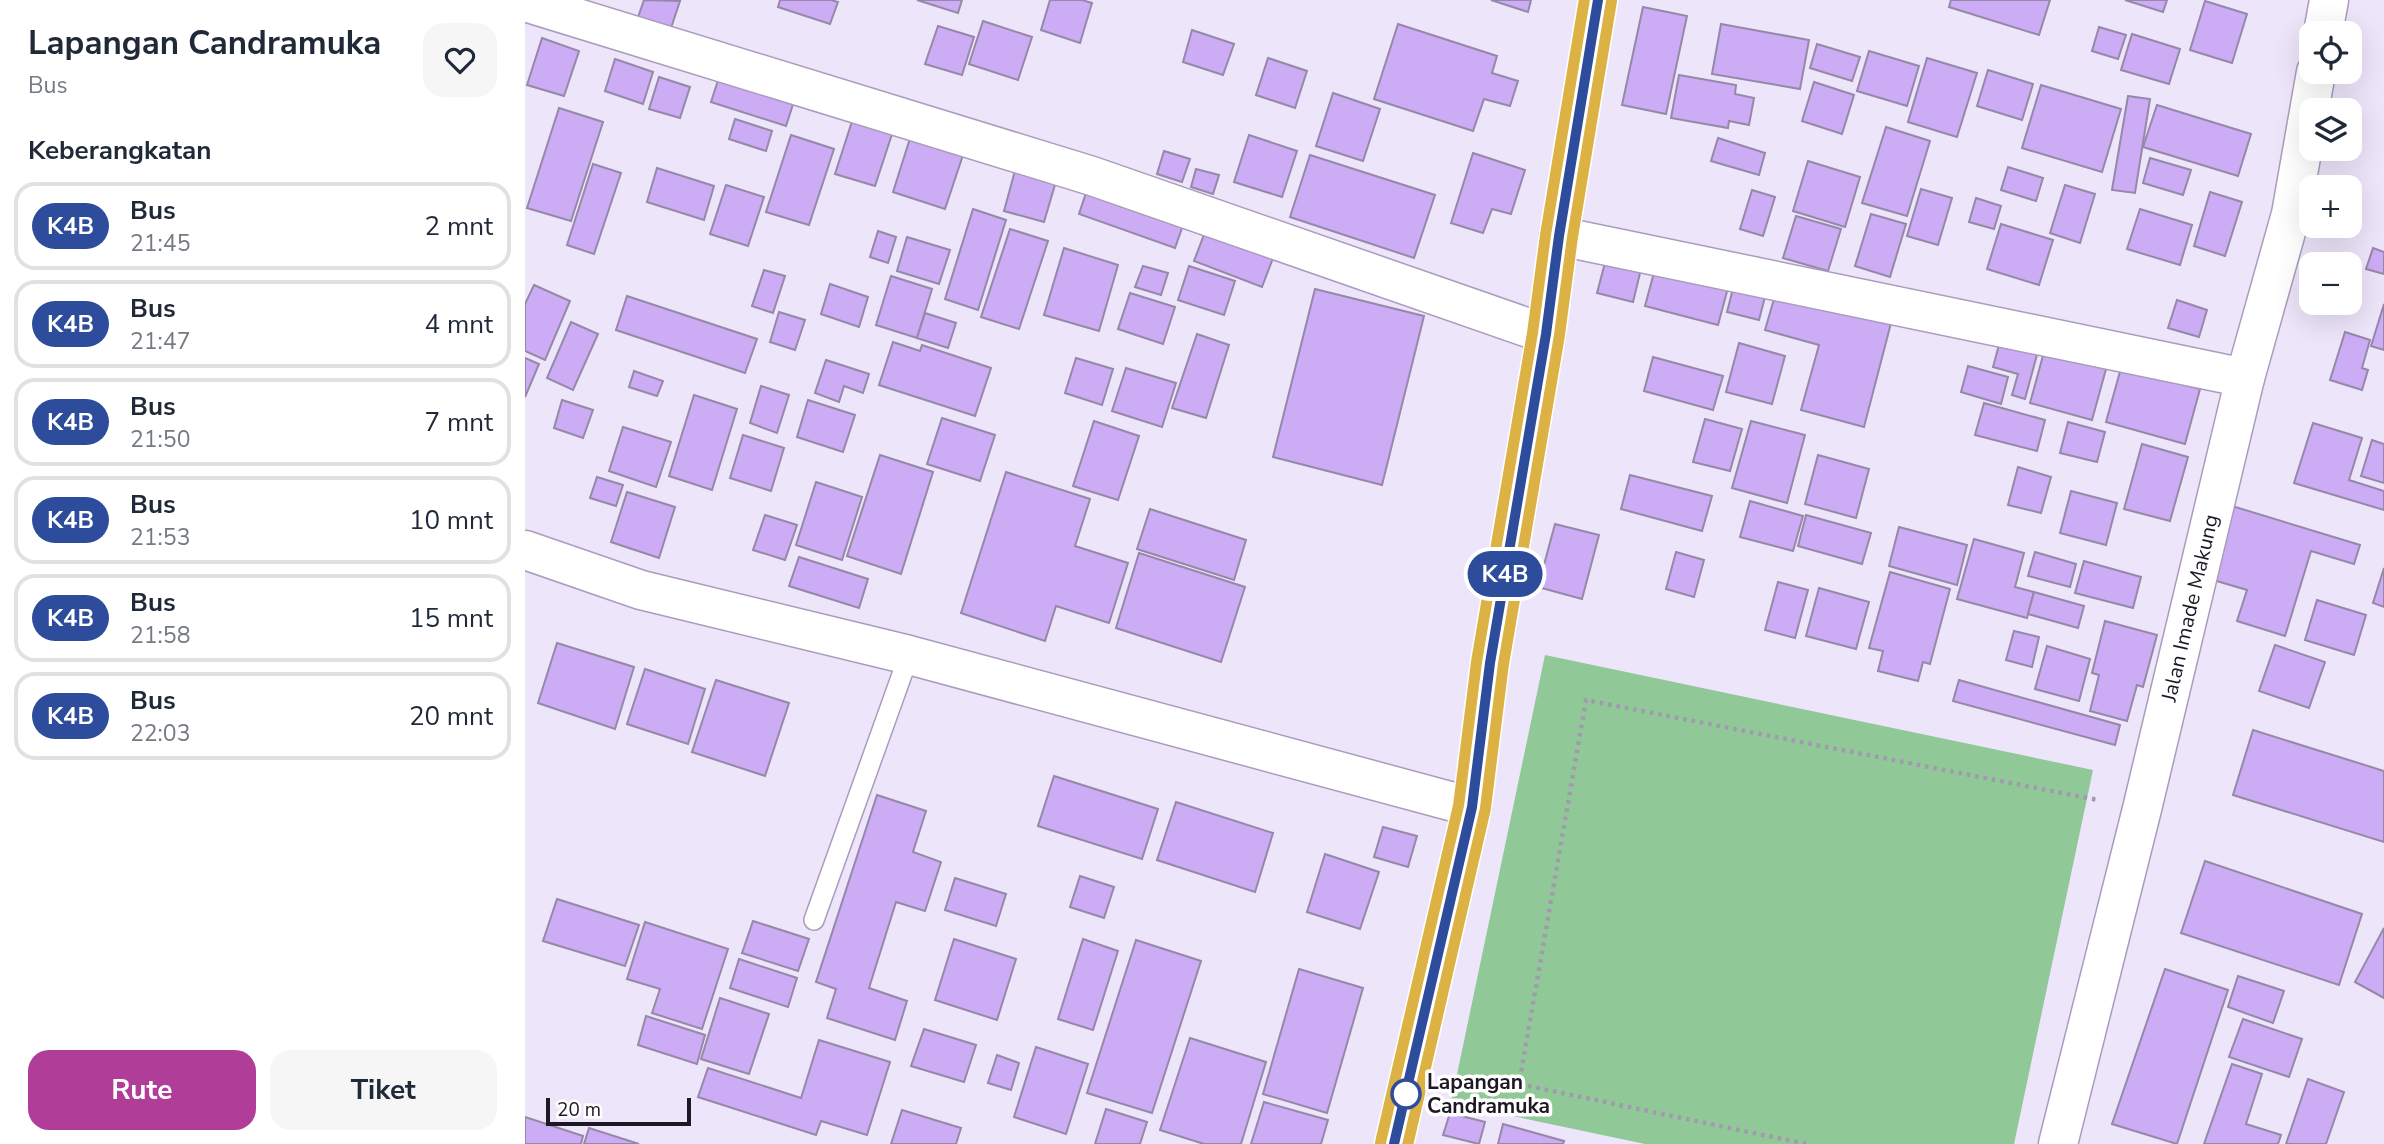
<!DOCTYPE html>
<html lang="id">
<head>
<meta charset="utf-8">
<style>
  :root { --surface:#fff; --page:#f6f6f7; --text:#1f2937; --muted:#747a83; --line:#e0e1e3; --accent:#b03e99 }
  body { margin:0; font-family:"Nunito Sans",sans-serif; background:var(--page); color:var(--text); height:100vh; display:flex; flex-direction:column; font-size:26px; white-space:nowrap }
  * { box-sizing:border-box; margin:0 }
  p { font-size:23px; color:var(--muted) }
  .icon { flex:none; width:38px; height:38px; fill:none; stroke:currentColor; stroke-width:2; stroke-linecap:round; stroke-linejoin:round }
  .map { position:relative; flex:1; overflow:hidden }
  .side { display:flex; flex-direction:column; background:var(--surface); width:525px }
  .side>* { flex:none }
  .badge { padding:0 14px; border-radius:23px; font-size:24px; line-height:46px }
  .fabs { position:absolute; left:1774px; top:21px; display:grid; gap:14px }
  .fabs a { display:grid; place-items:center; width:63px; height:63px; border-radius:14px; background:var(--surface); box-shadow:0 7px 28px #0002; font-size:35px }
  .scale { position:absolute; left:21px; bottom:18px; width:145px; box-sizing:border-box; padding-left:7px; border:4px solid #1d1824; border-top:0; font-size:19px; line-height:24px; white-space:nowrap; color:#1d1824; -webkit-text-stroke:5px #fff; paint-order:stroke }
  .map>.badge { position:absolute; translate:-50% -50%; box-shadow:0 0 0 4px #fff }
  h2 { padding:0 28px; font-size:26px; line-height:63px }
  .round { display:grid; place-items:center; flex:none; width:74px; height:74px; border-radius:21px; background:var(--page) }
  .head { display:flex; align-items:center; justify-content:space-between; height:119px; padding:0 28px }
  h1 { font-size:33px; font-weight:700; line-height:52px }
  .action { display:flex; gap:14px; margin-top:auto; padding:14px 28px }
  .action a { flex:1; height:80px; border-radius:21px; background:var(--accent); color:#fff; font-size:28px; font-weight:700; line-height:80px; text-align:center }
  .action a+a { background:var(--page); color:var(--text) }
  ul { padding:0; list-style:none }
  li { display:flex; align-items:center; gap:21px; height:88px; margin:0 14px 10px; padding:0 14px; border:4px solid var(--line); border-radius:21px }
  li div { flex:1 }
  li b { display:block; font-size:26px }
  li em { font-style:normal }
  li .badge { min-width:77px; font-weight:700; text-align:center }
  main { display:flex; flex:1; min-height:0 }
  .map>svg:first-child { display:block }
</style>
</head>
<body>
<main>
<section class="side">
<div class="head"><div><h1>Lapangan Candramuka</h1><p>Bus</p></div><a class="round"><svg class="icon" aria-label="heart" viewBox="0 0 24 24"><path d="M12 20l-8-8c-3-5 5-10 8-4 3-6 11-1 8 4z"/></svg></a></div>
<h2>Keberangkatan</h2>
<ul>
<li><span class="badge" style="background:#2d4c9c;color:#fff">K4B</span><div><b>Bus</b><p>21:45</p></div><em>2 mnt</em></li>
<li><span class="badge" style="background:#2d4c9c;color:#fff">K4B</span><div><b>Bus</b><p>21:47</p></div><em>4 mnt</em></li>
<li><span class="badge" style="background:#2d4c9c;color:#fff">K4B</span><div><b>Bus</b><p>21:50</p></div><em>7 mnt</em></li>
<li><span class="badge" style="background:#2d4c9c;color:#fff">K4B</span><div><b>Bus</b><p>21:53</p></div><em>10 mnt</em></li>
<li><span class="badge" style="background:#2d4c9c;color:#fff">K4B</span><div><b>Bus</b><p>21:58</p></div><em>15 mnt</em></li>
<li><span class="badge" style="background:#2d4c9c;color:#fff">K4B</span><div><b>Bus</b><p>22:03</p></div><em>20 mnt</em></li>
</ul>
<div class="action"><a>Rute</a><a>Tiket</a></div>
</section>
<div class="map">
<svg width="1859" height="1144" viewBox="0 0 1859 1144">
  <rect width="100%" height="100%" fill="#ede5fa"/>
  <!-- green -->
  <path fill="#90c897" d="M1020,655L1568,770L1489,1144H1120L926,1103Z"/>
  <!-- building -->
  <g fill="#ccacf4" stroke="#9588a8" stroke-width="2">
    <path d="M119,0L155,1L145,31L112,20Z"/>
    <path d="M255,0H306L313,2L305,24L253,7Z"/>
    <path d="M392,0H437L433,13Z"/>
    <path d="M525,0H557L567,3L555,43L516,30Z"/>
    <path d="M966,0H1006L1003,12Z"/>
    <path d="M1426,0H1525L1514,35L1424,7Z"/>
    <path d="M1600,0H1642L1638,12Z"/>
    <path d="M1680,1L1722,14L1707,63L1665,50Z"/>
    <path d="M1118,7L1162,16L1141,114L1097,105Z"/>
    <path d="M458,21L507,37L493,80L444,64Z"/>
    <path d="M873,24L972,56L967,73L993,81L985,106L959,99L948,131L849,99Z"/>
    <path d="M1196,24L1284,40L1275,89L1187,74Z"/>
    <path d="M413,26L449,37L437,75L400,64Z"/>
    <path d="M1574,27L1601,35L1593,59L1567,51Z"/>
    <path d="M667,30L709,44L698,75L658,62Z"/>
    <path d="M1607,34L1655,49L1644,84L1596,70Z"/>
    <path d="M17,38L54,51L39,96L2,85Z"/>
    <path d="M1292,44L1335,57L1327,81L1285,68Z"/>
    <path d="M1344,51L1394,66L1382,106L1332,91Z"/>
    <path d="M743,58L782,71L770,108L731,95Z"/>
    <path d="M1402,58L1452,73L1432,137L1383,122Z"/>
    <path d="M90,59L128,72L118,104L80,91Z"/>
    <path d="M197,68L272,92L261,126L186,102Z"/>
    <path d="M1463,70L1508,84L1497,120L1452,106Z"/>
    <path d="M1154,75L1211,85L1210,94L1229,98L1224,125L1204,121L1203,128L1146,118Z"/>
    <path d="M134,77L165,87L155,118L124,109Z"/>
    <path d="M1289,82L1329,95L1317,134L1277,121Z"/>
    <path d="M1516,85L1596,109L1577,172L1497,148Z"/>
    <path d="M808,93L855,109L838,161L791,146Z"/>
    <path d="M1603,96L1625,99L1610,193L1587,190Z"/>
    <path d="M1632,105L1726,134L1713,176L1618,147Z"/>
    <path d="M34,108L78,122L46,221L2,208Z"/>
    <path d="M330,112L370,125L350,186L310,174Z"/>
    <path d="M210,119L247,131L241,151L204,139Z"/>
    <path d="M1361,127L1405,141L1382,216L1337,203Z"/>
    <path d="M387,132L440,149L420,209L368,192Z"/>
    <path d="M266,135L309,149L284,225L241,212Z"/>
    <path d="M724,135L772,151L757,197L709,182Z"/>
    <path d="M1193,138L1240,153L1234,175L1186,161Z"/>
    <path d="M639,151L665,159L657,182L632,174Z"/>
    <path d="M948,153L1000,170L986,214L967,209L958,233L926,223Z"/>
    <path d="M785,155L910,195L889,258L765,217Z"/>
    <path d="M1625,158L1666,170L1658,195L1618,183Z"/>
    <path d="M1283,161L1335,177L1320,227L1268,211Z"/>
    <path d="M68,164L96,173L69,254L42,245Z"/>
    <path d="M491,167L532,178L519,222L479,211Z"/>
    <path d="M1483,167L1518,178L1511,201L1476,190Z"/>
    <path d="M132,168L189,186L179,220L122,202Z"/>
    <path d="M671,169L694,175L688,194L666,187Z"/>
    <path d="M566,178L663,211L650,248L554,214Z"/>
    <path d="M201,185L239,197L223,246L185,234Z"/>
    <path d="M1540,185L1570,194L1555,243L1525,233Z"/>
    <path d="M1396,189L1427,198L1413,245L1382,236Z"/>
    <path d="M1227,190L1250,197L1238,236L1215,229Z"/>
    <path d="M1685,192L1717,202L1700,256L1669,246Z"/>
    <path d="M1451,198L1476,206L1469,229L1444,222Z"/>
    <path d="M448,209L481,220L453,310L420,299Z"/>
    <path d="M1615,209L1667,225L1655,265L1602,249Z"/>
    <path d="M1346,214L1381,224L1365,277L1330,266Z"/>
    <path d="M1271,216L1316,229L1303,271L1258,258Z"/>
    <path d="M685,219L753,245L737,287L669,261Z"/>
    <path d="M1476,224L1528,240L1514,285L1462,269Z"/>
    <path d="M485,229L523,241L494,329L456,317Z"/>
    <path d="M353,231L371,237L363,263L345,257Z"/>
    <path d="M382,237L425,250L414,284L372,271Z"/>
    <path d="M539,248L593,265L574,331L519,315Z"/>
    <path d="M1848,248L1859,252V274L1841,269Z"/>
    <path d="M1082,255L1117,265L1108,302L1072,293Z"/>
    <path d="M1131,265L1204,284L1193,325L1120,306Z"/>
    <path d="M618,266L643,273L636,295L610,287Z"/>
    <path d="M664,266L710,281L699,315L653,300Z"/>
    <path d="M239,270L260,276L248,313L227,306Z"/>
    <path d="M366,276L407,289L392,338L351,325Z"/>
    <path d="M1210,281L1242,289L1234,320L1202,312Z"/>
    <path d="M305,284L343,297L334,327L296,314Z"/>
    <path d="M9,285L45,301L20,360L0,351V304Z"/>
    <path d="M790,289L899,316L857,485L748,457Z"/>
    <path d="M1251,292L1366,323L1339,427L1276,410L1294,345L1240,330Z"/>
    <path d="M605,293L650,307L638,344L593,329Z"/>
    <path d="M102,296L232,339L220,373L91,330Z"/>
    <path d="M1652,300L1682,310L1674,337L1643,328Z"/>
    <path d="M1859,304V350L1846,346Z"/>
    <path d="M254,312L280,320L270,350L245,342Z"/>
    <path d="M400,313L431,323L423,348L392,338Z"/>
    <path d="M46,322L73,334L48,390L22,378Z"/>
    <path d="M1820,332L1845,340L1837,368L1843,370L1837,390L1805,380Z"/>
    <path d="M672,334L704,345L681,418L647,408Z"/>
    <path d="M1475,341L1513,351L1500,399L1487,395L1493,374L1468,367Z"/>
    <path d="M368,342L395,351L397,345L466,368L450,416L354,385Z"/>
    <path d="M1214,343L1260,356L1247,404L1201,392Z"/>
    <path d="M1519,352L1581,369L1567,420L1505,403Z"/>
    <path d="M1128,357L1198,376L1188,410L1119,391Z"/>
    <path d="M0,358L14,364L0,397Z"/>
    <path d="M551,358L588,369L577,405L540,393Z"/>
    <path d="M301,360L344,374L338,393L319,386L314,402L290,393Z"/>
    <path d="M1443,366L1483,377L1476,404L1436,392Z"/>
    <path d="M601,368L651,383L637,427L587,411Z"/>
    <path d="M1596,368L1675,389L1660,444L1581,422Z"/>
    <path d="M109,371L138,381L132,396L104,387Z"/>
    <path d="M236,386L264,395L252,433L225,423Z"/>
    <path d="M169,395L212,409L187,490L144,476Z"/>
    <path d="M37,400L68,410L58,438L29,428Z"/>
    <path d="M283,400L330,415L318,452L272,437Z"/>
    <path d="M1459,403L1520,420L1512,451L1450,435Z"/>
    <path d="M417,418L470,435L455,481L402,464Z"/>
    <path d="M1180,419L1217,429L1205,471L1168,462Z"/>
    <path d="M569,421L614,436L593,500L548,486Z"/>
    <path d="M1226,421L1280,435L1262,503L1207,488Z"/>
    <path d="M1543,422L1580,432L1572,462L1535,453Z"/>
    <path d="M1788,423L1837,438L1824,480L1859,491V510L1769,483Z"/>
    <path d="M98,427L146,442L131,487L84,471Z"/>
    <path d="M218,435L259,448L246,491L205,478Z"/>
    <path d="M1847,440L1859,444V483L1836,476Z"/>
    <path d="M1617,444L1663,457L1645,521L1599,509Z"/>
    <path d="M355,455L408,472L376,574L322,556Z"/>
    <path d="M1293,455L1344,469L1331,518L1280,504Z"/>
    <path d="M1493,467L1526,477L1516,513L1483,505Z"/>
    <path d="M481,472L565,499L550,546L603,563L584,623L531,606L520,641L436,613Z"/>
    <path d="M1105,475L1187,496L1177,531L1096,509Z"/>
    <path d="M72,477L98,485L91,506L65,498Z"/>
    <path d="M291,482L337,497L317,560L271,545Z"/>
    <path d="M1546,491L1592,503L1581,545L1535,533Z"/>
    <path d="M102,492L150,507L134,558L86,542Z"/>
    <path d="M1225,501L1278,516L1268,551L1215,537Z"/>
    <path d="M1707,506L1835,545L1829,564L1786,551L1760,636L1712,621L1722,590L1685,579Z"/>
    <path d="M625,509L721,540L709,580L612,549Z"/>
    <path d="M240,515L272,525L260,560L228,550Z"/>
    <path d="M1281,515L1346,533L1337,564L1273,546Z"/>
    <path d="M1030,524L1074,535L1057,599L1013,587Z"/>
    <path d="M1374,527L1442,545L1432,585L1364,566Z"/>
    <path d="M1449,539L1499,553L1490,587L1509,592L1502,618L1432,599Z"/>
    <path d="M1151,552L1179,560L1169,597L1141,589Z"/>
    <path d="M1510,552L1551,564L1545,587L1503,576Z"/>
    <path d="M614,553L720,587L696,662L591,628Z"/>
    <path d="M274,557L343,579L334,608L264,586Z"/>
    <path d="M1559,561L1616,577L1608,608L1550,593Z"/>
    <path d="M1859,568V607L1848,603Z"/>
    <path d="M1365,572L1425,589L1405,664L1398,662L1393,681L1353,671L1358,651L1344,648Z"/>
    <path d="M1253,582L1283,590L1270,638L1240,630Z"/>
    <path d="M1294,588L1344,602L1331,649L1281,636Z"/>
    <path d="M1509,592L1559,606L1553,628L1503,614Z"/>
    <path d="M1792,600L1841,615L1829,655L1780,640Z"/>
    <path d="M1580,621L1632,635L1618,687L1612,685L1602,721L1565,711L1574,675L1567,673Z"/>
    <path d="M1489,631L1514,637L1507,667L1481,660Z"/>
    <path d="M32,643L109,667L90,729L13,703Z"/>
    <path d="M1750,645L1800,662L1784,708L1734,691Z"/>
    <path d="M1522,646L1565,659L1554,701L1510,689Z"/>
    <path d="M120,669L180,689L163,744L102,724Z"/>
    <path d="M191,680L264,703L240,776L167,752Z"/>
    <path d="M1434,680L1595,725L1590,745L1428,701Z"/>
    <path d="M1728,730L1859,771V842L1708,795Z"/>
    <path d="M529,776L633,809L617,859L513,826Z"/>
    <path d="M352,795L401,811L388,852L416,862L400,911L371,902L344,988L382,1001L370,1040L302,1018L311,989L291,982Z"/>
    <path d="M651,802L748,833L730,892L632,860Z"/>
    <path d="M858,827L892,836L883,867L849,857Z"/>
    <path d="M800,854L854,872L835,929L782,912Z"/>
    <path d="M1680,861L1837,914L1814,985L1656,933Z"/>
    <path d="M555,876L589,887L579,918L545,907Z"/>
    <path d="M430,878L481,894L471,926L420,910Z"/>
    <path d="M32,899L114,925L100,966L18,941Z"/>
    <path d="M228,921L284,939L273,971L217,953Z"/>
    <path d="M120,922L203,949L177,1029L127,1013L135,989L102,979Z"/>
    <path d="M1859,928V998L1830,982Z"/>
    <path d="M429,939L491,959L472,1020L410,1000Z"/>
    <path d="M558,939L593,951L568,1030L533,1019Z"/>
    <path d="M611,940L676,961L627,1113L562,1093Z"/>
    <path d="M214,959L272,978L263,1007L205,988Z"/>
    <path d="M774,969L838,988L802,1113L738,1094Z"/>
    <path d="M1640,969L1703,990L1652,1144L1587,1124Z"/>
    <path d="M1713,976L1759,991L1748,1023L1703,1007Z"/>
    <path d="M195,998L244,1014L224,1074L176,1059Z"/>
    <path d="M121,1016L180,1035L172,1064L113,1045Z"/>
    <path d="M1718,1019L1777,1039L1764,1077L1704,1057Z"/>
    <path d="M399,1029L451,1045L439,1082L386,1066Z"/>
    <path d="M665,1038L741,1062L716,1144H679L635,1130Z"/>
    <path d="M294,1040L365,1062L342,1135L296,1121L291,1135L173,1097L183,1068L276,1098Z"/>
    <path d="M511,1047L563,1064L541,1134L489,1117Z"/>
    <path d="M472,1055L494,1063L486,1090L463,1083Z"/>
    <path d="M1707,1064L1737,1074L1721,1124L1756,1135L1753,1144H1679Z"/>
    <path d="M1783,1079L1819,1092L1801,1144H1761Z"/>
    <path d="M739,1102L803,1120L796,1144H726Z"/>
    <path d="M581,1109L622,1122L615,1144H570Z"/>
    <path d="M377,1110L436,1128L431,1144H366Z"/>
    <path d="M925,1113L960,1122L954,1144L918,1135Z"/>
    <path d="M0,1117L58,1136L56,1144H0Z"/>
    <path d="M978,1124L1039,1141L1038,1144H973Z"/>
    <path d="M64,1128L114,1144H59Z"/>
  </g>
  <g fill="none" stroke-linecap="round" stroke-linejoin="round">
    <defs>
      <path id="lane" d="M289,920L384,655"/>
      <g id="street">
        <path d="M0,2L567,176L1021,334"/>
        <path d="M1798,33L1804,0"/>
        <path d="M1034,236L1720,378"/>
        <path d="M1533,1144L1617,809L1720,378L1766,214L1791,72"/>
      </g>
      <path id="secondary" d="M0,550L116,590L384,655L947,807"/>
      <path id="highway" d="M869,1144L947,807L965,663L1021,334L1034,236L1073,0"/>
    </defs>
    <!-- lane casing -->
    <use href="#lane" stroke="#aa9cbc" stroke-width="22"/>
    <!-- street casing -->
    <use href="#street" stroke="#aa9cbc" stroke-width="41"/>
    <!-- secondary casing -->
    <use href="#secondary" stroke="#aa9cbc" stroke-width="41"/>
    <!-- highway casing -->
    <use href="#highway" stroke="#fff" stroke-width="41"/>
    <!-- path -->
    <path stroke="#a19aac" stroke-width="4.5" stroke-dasharray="3.5 5" stroke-linecap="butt" d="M1281,1144L994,1084L1061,700L1573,800"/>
    <!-- lane -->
    <use href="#lane" stroke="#fff" stroke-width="19"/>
    <!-- street -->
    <use href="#street" stroke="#fff" stroke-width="38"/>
    <!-- secondary -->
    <use href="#secondary" stroke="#fff" stroke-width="38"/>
    <!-- highway -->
    <use href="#highway" stroke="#dcb245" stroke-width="38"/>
  </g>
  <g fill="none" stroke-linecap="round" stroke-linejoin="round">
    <defs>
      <path id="line" d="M869,1144L947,807L965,663L1021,334L1034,236L1073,0"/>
    </defs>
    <!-- line casing -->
    <use href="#line" stroke="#fff" stroke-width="16"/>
    <!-- line -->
    <use href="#line" stroke="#2d4c9c" stroke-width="10"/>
  </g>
  <!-- markers -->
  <circle fill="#fff" stroke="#2d4c9c" stroke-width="3.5" cx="881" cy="1094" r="14"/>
  <g text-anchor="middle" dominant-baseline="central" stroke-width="7" stroke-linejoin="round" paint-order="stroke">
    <!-- street labels -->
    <g font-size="21" fill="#1d1824" stroke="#fff">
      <text transform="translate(1665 608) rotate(-77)">Jalan Imade Makung</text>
    </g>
    <!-- stop labels -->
    <g font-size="21" font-weight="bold" fill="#1d1824" stroke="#fff" text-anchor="start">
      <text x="902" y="1082">Lapangan<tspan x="902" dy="24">Candramuka</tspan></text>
    </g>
  </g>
</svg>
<div class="fabs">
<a><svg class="icon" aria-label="locate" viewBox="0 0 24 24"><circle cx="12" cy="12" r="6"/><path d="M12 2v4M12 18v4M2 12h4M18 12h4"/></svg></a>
<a><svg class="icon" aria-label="layers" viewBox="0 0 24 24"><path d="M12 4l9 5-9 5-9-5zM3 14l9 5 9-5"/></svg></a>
<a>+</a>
<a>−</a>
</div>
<div class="scale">20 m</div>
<b class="badge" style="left:980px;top:574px;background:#2d4c9c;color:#fff">K4B</b>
</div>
</main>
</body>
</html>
